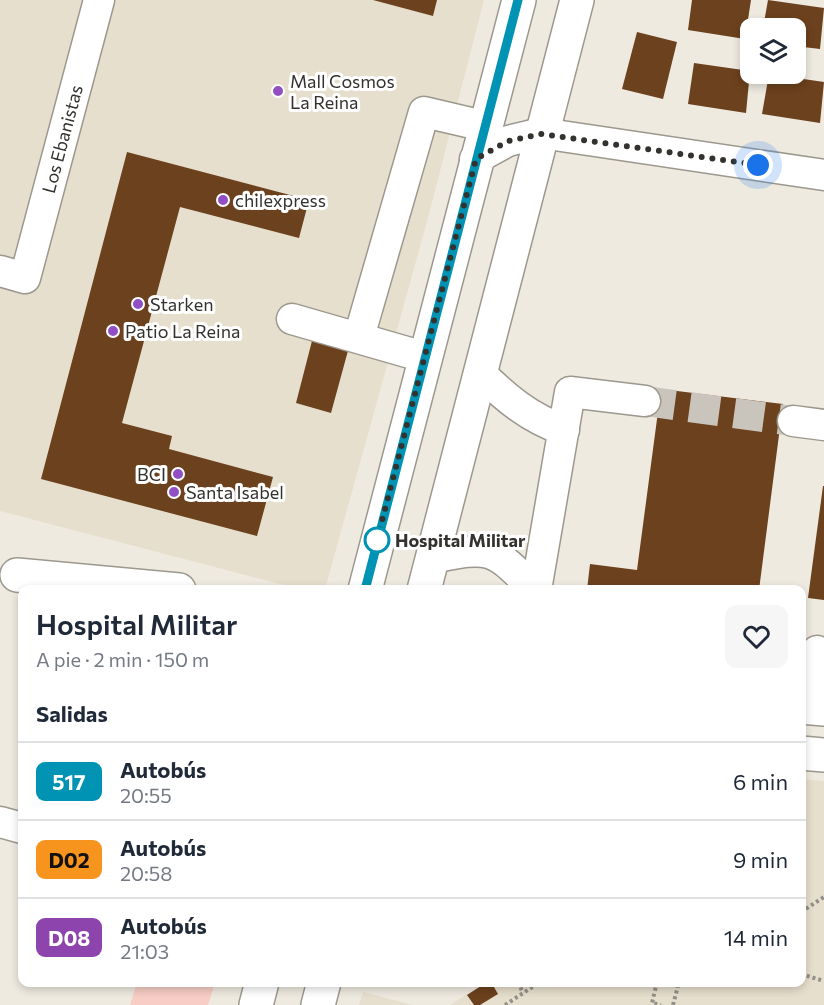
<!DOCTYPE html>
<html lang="es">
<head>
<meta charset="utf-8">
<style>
  :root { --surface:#fff; --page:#f6f6f7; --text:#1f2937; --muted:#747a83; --line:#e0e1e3 }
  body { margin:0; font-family:Commissioner,sans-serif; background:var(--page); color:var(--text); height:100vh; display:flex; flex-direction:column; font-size:22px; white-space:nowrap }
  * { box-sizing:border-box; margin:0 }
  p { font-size:20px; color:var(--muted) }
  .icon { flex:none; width:33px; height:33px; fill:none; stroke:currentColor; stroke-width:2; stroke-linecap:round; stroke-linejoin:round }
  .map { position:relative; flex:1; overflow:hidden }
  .details { position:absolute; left:18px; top:585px; width:788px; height:402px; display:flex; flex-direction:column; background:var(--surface); border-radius:12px; box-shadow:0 3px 9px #0003 }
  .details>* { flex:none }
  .badge { padding:0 12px; border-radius:9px; font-size:21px; line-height:39px }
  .tools { position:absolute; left:740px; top:18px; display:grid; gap:12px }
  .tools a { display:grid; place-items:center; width:66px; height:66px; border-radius:12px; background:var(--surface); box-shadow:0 3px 9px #0003; font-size:30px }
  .you { position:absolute; width:30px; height:30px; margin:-15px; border:4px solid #fff; border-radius:50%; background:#1a73e8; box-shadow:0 0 0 9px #1a73e833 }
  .map>.badge { position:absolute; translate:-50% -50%; box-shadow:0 0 0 3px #fff }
  h2 { padding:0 18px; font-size:22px; line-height:54px }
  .round { display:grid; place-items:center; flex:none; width:63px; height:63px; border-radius:12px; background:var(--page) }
  .head { display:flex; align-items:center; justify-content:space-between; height:102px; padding:0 18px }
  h1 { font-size:28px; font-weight:600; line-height:45px }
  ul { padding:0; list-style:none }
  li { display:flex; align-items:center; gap:18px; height:78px; padding:0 18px; border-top:2px solid var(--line) }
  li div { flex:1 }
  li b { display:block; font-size:22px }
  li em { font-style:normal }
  li .badge { min-width:66px; font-weight:700; text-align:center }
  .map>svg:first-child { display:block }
</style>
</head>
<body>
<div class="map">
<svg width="824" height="1005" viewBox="0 0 824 1005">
  <rect width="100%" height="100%" fill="#efeae0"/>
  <!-- built -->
  <g fill="#e7dfcd">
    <path d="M0,0H484L428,218L325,589H299L0,511Z"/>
    <path d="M801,779L824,781V1005H450L485,983L801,982Z"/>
    <path d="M363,992L413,1005H359Z"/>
  </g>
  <!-- green -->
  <path fill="#f7cdc5" d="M137,982H215V983L208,1005H130Z"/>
  <!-- building -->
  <g fill="#6c411d">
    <path d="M373,0H437L433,16Z"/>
    <path d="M692,0H751L745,39L688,30Z"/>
    <path d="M768,0L824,8L820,49L795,46V28H763Z"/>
    <path d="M637,32L677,42L663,99L622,89Z"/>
    <path d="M694,63L750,71L746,113L688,104Z"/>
    <path d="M769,74L824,82L820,123L762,114Z"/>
    <path d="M127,152L309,200L299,238L180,207L122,423L172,436L169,449L273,477L257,536L41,479Z"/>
    <path d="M313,337L349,347L331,413L296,403Z"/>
    <path d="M661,389L783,404L759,590H587L590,564L637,570Z"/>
    <path d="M823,486H824V600L808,598Z"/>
    <path d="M487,982H491L498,994L480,1005H474L467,995Z"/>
  </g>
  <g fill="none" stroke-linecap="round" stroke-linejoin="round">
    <!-- minor-tunnel -->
    <path stroke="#cac5bc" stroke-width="30" stroke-dasharray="30 15" stroke-linecap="butt" d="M645,401L793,421"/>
    <defs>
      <g id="minor">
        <path d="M475,159L508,141L541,133L824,175"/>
        <path d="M0,271L25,278L99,0"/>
        <path d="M292,319L424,357"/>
        <path d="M359,337L424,112L484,126"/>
        <path d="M480,373C506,398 529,418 564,430"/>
        <path d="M793,421L824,425"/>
        <path d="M432,558C492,546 492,547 535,590"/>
        <path d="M536,590L570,392L645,401"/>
        <path d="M807,707L817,651"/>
        <path d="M0,822L22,828"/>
      </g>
      <g id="major">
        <path d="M17,575L179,590"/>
        <path d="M365,590L519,0"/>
        <path d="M424,590L577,0"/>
        <path d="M801,707L824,709"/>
        <path d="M801,753L824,755"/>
        <path d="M256,1005L262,982"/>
        <path d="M318,1005L324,982"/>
      </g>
    </defs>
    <!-- minor casing -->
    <use href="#minor" stroke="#9d988e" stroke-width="33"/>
    <!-- major casing -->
    <use href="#major" stroke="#9d988e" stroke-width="36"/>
    <!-- path -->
    <g stroke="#939089" stroke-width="4" stroke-dasharray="3 3" stroke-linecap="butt">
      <path d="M801,912L824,897"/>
      <path d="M801,974L824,981"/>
      <path d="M518,982L523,993"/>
      <path d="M657,982L652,1003L661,1005"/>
      <path d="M664,982L678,986"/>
      <path d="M505,1005L540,982"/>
      <path d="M673,1005L678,986L684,982"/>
    </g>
    <!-- minor -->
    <use href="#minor" stroke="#fff" stroke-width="30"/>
    <!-- major -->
    <use href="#major" stroke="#fff" stroke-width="33"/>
  </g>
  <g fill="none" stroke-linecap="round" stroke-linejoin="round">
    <defs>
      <path id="line" d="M365,590L518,0"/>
    </defs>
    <!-- line casing -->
    <use href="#line" stroke="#fff" stroke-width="14"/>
    <!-- line -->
    <use href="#line" stroke="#0093b3" stroke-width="9"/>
    <!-- walk -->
    <path stroke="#34322e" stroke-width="6" stroke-dasharray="0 10.8" d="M377,540L476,159L508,141L541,134L758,165"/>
  </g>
  <!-- markers -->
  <g fill="#924fc4" stroke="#fff" stroke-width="2">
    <circle cx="278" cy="91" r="6"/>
    <circle cx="223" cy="200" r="6"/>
    <circle cx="138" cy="304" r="6"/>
    <circle cx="113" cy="331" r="6"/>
    <circle cx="178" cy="474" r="6"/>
    <circle cx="174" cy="492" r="6"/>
  </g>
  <circle fill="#fff" stroke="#0093b3" stroke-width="3" cx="377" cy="540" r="12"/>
  <g text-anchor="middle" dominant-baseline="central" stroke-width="6" stroke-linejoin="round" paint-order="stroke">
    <!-- poi labels -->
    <g font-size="18" fill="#34322e" stroke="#fff" text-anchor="start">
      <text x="290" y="81">Mall Cosmos<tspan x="290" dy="21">La Reina</tspan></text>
      <text x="235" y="200">chilexpress</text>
      <text x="150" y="304">Starken</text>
      <text x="125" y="331">Patio La Reina</text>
      <text x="166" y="474" text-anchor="end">BCI</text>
      <text x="186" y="492">Santa Isabel</text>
    </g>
    <!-- street labels -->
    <g font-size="18" fill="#34322e" stroke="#fff">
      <text transform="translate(62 139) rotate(-75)">Los Ebanistas</text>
    </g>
    <!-- stop labels -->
    <g font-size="18" font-weight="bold" fill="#34322e" stroke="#fff" text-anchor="start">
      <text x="395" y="540">Hospital Militar</text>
    </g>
  </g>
</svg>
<div class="tools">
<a><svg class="icon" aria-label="layers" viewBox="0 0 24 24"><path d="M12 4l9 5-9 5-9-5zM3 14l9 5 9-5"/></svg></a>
</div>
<div class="you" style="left:758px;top:165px"></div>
<section class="details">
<div class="head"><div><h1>Hospital Militar</h1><p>A pie · 2 min · 150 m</p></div><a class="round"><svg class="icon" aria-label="heart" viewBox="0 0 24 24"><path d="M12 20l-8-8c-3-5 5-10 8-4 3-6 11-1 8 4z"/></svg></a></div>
<h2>Salidas</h2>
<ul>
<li><span class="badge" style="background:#0093b3;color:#fff">517</span><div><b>Autobús</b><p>20:55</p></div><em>6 min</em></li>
<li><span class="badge" style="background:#f7941d;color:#111">D02</span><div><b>Autobús</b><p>20:58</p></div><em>9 min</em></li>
<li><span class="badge" style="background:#8e44ad;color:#fff">D08</span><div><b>Autobús</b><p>21:03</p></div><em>14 min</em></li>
</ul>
</section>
</div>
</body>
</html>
